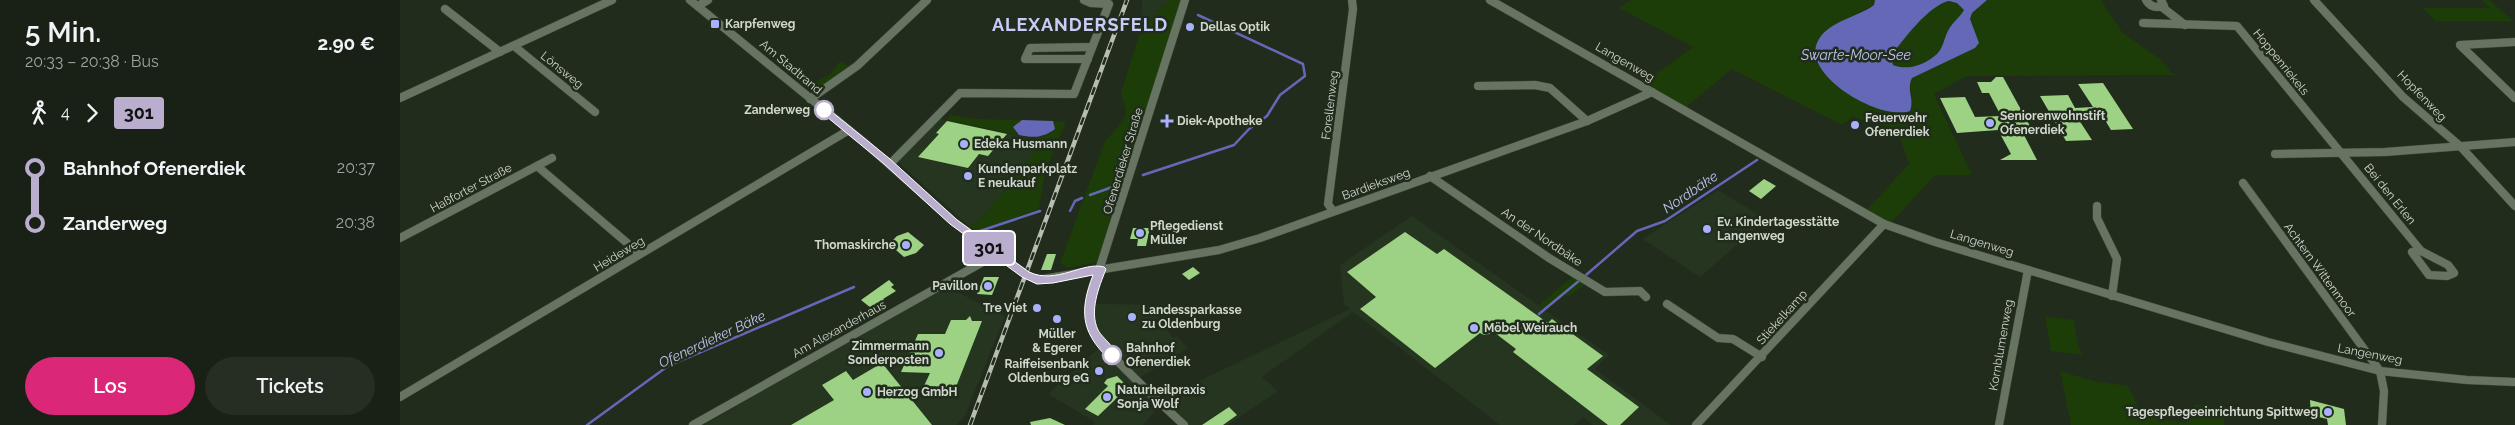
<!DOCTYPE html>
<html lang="de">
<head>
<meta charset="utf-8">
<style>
  :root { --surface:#192116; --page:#262e23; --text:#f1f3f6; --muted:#9fa3a1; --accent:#db2777 }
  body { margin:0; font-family:Raleway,sans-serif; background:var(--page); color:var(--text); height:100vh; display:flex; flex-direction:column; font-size:19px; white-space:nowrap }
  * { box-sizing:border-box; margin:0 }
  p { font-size:16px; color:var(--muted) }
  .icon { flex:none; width:28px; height:28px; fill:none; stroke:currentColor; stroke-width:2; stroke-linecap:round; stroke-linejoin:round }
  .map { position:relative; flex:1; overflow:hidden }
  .drawer { display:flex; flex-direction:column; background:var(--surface); width:400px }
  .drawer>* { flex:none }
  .badge { padding:0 10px; border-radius:4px; font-size:18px; line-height:32px }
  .map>.badge { position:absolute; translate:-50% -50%; box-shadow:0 0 0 2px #fff }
  .legs { display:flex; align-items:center; gap:8px; height:55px; padding:0 25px; font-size:16px }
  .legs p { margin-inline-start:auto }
  .overview { display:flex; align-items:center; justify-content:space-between; height:85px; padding:0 25px }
  h1 { font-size:28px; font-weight:600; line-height:38px }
  .action { display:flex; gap:10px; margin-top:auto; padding:10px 25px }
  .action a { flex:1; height:58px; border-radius:30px; background:var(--accent); color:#fff; font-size:20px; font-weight:600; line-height:58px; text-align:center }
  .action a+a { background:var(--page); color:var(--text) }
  ul { padding:0 25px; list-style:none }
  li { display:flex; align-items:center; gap:18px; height:55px; font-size:19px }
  li i { display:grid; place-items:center; width:8px; height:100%; margin:0 6px; background:currentColor }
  li i::after { content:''; width:12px; height:12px; margin:-6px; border:4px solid; border-radius:50%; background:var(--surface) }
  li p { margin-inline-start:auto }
  li:first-child i { background:linear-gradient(#0000 50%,currentColor 0) }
  li:last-child i { background:linear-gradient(currentColor 50%,#0000 0) }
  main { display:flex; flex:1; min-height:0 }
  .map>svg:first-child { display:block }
</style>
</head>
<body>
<main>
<section class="drawer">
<div class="overview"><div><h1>5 Min.</h1><p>20:33 – 20:38 · Bus</p></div><b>2.90 €</b></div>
<div class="legs"><svg class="icon" aria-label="walk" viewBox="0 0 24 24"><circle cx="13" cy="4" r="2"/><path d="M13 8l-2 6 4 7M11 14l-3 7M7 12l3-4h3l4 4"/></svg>4<svg class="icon" aria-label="forward" viewBox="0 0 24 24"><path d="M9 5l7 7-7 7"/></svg><b class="badge" style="background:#b9aecd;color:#111">301</b></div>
<ul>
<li><i style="color:#b9aecd"></i><b>Bahnhof Ofenerdiek</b><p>20:37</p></li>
<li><i style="color:#b9aecd"></i><b>Zanderweg</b><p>20:38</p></li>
</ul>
<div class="action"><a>Los</a><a>Tickets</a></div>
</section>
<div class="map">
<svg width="2115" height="425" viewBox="0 0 2115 425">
  <rect width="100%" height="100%" fill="#212c1d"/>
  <!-- built -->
  <g fill="#26351f">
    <path d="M742,0H769L741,29Z"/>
    <path d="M536,118L644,141L583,217L569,226L498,162Z"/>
    <path d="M1318,190L1366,219L1300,277L1243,239Z"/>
    <path d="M1012,216L1209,355L1195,369L1271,425H1193L1183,417L1174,425H1100L953,312L862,377L878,391L828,425H784L762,403L743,425H693L695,422L648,394L702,345L693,328V304L790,305V308L762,322L773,338L777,336L788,348L738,379L759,400L950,309L944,304L940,265Z"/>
    <path d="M545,286L605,316L565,416L556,425H304Z"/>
  </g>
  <!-- green -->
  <g fill="#1c3c08">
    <path d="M769,0H781L704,261L668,268L660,263L705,141L723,121L726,111L721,93L741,29Z"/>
    <path d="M1231,0H1475L1474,5L1443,21L1512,98L1509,84L1513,77L1575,48L1578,43L1570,19L1572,13L1587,0H1701L1722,32L1761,60L1774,75L1567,76L1534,94L1572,175H1535L1489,225L1464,213L1509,164L1497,130L1452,117L1442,125L1332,69L1285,108L1243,83L1293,47L1219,8Z"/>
    <path d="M2082,0H2090L2113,21H2035L2023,8H2090Z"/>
    <path d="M1549,1L1557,2L1564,10C1560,17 1553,22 1549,29C1544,37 1544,47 1537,54C1525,65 1507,71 1493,65L1491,56C1503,40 1528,5 1549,1Z"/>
    <path d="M440,61L452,68L414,92L407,86L431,74Z"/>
    <path d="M551,115L577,119L622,120L617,124L615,132L619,135L547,120Z"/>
    <path d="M653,121L666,122L645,172L639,209L577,231L569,226L583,217L643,141L632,138L643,136L655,129Z"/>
    <path d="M1176,274L1188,282L1168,297L1162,294L1144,309L1139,305Z"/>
    <path d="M1645,316L1674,320L1678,347H1680L1682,355L1651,351Z"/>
    <path d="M1660,371L1694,381L1728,386L1743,416L1786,423L1795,404L1825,411L1824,425H1671Z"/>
  </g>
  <!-- water -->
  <g fill="#6568b6" fill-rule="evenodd">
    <path d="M1475,0H1587L1572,13L1570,19L1579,43L1575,48L1512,78C1506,90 1515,99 1510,111C1480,122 1397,73 1419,39C1430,21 1458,17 1474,5ZM1549,1L1557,3L1564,10C1560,17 1553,22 1549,29C1544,37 1544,47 1537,54C1525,65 1507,71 1493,65L1491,56C1503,40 1529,5 1549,1Z"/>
    <path d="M622,120L653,121L655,129C643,138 633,138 619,135L613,127Z"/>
  </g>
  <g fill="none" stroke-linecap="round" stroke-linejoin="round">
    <!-- stream -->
    <g stroke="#6568b6" stroke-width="2.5">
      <path d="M743,175L834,145L849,129L867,116L880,95L905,76L903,64L798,15"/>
      <path d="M690,195L718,185"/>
      <path d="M670,211L675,201L682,198"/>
      <path d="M577,232L640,211"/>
      <path d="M1186,275L1237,231L1265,221L1357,160"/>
      <path d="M1139,314L1180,280"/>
      <path d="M187,425L268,366L454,287"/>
    </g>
  </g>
  <!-- building -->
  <g fill="#9dd284">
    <path d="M1596,77H1603L1635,135H1624L1637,160H1600L1611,154L1598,130L1557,133L1540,98L1565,97L1575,117L1601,116L1589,93H1582L1577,82H1591Z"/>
    <path d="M1703,83L1733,129L1711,130L1705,120H1679L1692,140L1666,141L1640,96L1668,95L1675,108L1693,107L1678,84Z"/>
    <path d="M547,121L607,134L588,156L579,154L568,168L518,157L539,134L536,133Z"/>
    <path d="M1364,179L1376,186L1361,199L1349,191Z"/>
    <path d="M733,228H750L746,246H737L738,239H730Z"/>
    <path d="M508,232L524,245L516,253L504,257L489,244L497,236Z"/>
    <path d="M1005,232L1037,254L1044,249L1148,323L1152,319L1203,356L1187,369L1239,407L1220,425H1208L1113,352L1116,349L1095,333L1084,335L1080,333L1035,368L960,309L976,297L947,272Z"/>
    <path d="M647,254H656L651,270H641Z"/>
    <path d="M793,267L800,273L789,280L782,274Z"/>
    <path d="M584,277H599L592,295L577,294Z"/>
    <path d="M489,280L494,285L491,287L496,291L483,299L484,300L471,308L461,300Z"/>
    <path d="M570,316L572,321H582L556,387L524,386L530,373L501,372L518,334H545L551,320H566Z"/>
    <path d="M482,363L532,425H391L434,400L422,385L446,371L453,380Z"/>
    <path d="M717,376L728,387L716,396L718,397L698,416L685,409L708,386L704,383L707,379Z"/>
    <path d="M1910,400L1944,409L1946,425H1928L1927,419L1911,415Z"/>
    <path d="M829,407L837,415L823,425H802Z"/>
    <path d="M650,418L665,425H631L630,422Z"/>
  </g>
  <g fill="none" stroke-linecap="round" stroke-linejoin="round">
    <defs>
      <g id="street">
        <path d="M290,0L465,143L554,222L625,274L637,280L819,250L860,238L1187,121L1252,92"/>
        <path d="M1090,0L1484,224L1535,242L1868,342L1980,371L2067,380L2115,382"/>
        <path d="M1746,0C1750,7 1757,8 1764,6L1761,0"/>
        <path d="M1914,0L2003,97L2061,147L2115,206"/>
        <path d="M298,6L308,0"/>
        <path d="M1762,7L1785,25"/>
        <path d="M45,9L100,52"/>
        <path d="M1743,23L1837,26L2021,251"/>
        <path d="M2115,42L2060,45L2115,98"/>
        <path d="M114,46L195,112"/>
        <path d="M688,59H625L630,48L692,47"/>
        <path d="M1078,86L1135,85L1150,88L1187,121"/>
        <path d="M0,98L212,0"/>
        <path d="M410,99L457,66L527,0"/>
        <path d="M1875,154L1985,152L2115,142"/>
        <path d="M490,164L560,93L674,94L709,4L691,3L684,0"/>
        <path d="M137,166L240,254"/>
        <path d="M1030,176L1149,258L1205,292L1240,291L1246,297"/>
        <path d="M1843,183L1980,371L1984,391L1982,425"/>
        <path d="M1697,206V218L1717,259L1712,296"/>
        <path d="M933,211L928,204L953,9L952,0"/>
        <path d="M0,238L152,158"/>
        <path d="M2021,251L2048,265L2054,273L2047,276L2029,275L2012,252Z"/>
        <path d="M1267,304L1318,338L1333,339L1362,357"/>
        <path d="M0,397L449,130"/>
        <path d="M293,425L597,254"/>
        <path d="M784,425C767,409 695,344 691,327C688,314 690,302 693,289L785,0"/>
        <path d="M1296,425L1484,224"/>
        <path d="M1599,425L1628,270"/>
      </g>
    </defs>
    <!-- street casing -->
    <use href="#street" stroke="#3e473a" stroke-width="9"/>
    <!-- street -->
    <use href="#street" stroke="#677462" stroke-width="8"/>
    <defs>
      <path id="rail" d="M570,425L727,0"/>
    </defs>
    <!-- rail casing -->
    <use href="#rail" stroke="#b6beb3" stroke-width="4.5"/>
    <!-- rail -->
    <use href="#rail" stroke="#212c1d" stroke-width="2.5" stroke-dasharray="8" stroke-linecap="butt"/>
  </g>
  <!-- line-1 -->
  <path fill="#b9aecd" stroke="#fff" d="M421,108H427L490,159L557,220L629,272C657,285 683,261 704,267L706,269C699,287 689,311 698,330C702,338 719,350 716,358H708C680,331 680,309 693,275L653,283L637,284L622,277L550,224L483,163L421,112Z"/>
  <!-- markers -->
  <g fill="#a9b0fc" stroke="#212c1d" stroke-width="2">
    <rect x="310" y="19" width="10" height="10" rx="2.5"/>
    <circle cx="790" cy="27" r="5"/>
    <path d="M764.5 113.5h5v5h5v5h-5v5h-5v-5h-5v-5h5z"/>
    <circle cx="1590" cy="123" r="5"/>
    <circle cx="1455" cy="125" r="5"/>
    <circle cx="564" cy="144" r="5"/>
    <circle cx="568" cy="176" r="5"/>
    <circle cx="1307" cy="229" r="5"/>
    <circle cx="740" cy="233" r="5"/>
    <circle cx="506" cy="245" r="5"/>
    <circle cx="588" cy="286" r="5"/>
    <circle cx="637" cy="308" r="5"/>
    <circle cx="732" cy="317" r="5"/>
    <circle cx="657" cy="319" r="5"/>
    <circle cx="1074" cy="328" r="5"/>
    <circle cx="539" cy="353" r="5"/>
    <circle cx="699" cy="371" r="5"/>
    <circle cx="467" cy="392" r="5"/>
    <circle cx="707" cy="397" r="5"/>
    <circle cx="1928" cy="412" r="5"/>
  </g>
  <g fill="#fff" stroke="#b9aecd" stroke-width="2.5">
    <circle cx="424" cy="110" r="9"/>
    <circle cx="712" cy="355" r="9"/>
  </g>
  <g text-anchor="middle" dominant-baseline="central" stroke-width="5" stroke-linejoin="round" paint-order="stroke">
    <!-- poi labels -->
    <g font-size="12" font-weight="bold" fill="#d0d7cd" stroke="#212c1d" text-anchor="start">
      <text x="325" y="24">Karpfenweg</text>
      <text x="800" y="27">Dellas Optik</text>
      <text x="1600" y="116">Seniorenwohnstift<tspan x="1600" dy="14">Ofenerdiek</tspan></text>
      <text x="1465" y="118">Feuerwehr<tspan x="1465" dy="14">Ofenerdiek</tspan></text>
      <text x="777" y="121">Diek-Apotheke</text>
      <text x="574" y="144">Edeka Husmann</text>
      <text x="578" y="169">Kundenparkplatz<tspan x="578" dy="14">E neukauf</tspan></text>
      <text x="1317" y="222">Ev. Kindertagesstätte<tspan x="1317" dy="14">Langenweg</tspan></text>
      <text x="750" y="226">Pflegedienst<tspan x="750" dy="14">Müller</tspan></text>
      <text x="496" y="245" text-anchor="end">Thomaskirche</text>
      <text x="578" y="286" text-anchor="end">Pavillon</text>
      <text x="627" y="308" text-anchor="end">Tre Viet</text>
      <text x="742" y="310">Landessparkasse<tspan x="742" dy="14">zu Oldenburg</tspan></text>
      <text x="1084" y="328">Möbel Weirauch</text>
      <text x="657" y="334" text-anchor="middle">Müller<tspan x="657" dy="14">&amp; Egerer</tspan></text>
      <text x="529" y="346" text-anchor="end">Zimmermann<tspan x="529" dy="14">Sonderposten</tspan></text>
      <text x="689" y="364" text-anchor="end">Raiffeisenbank<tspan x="689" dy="14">Oldenburg eG</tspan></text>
      <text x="717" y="390">Naturheilpraxis<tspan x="717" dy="14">Sonja Wolf</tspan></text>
      <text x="477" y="392">Herzog GmbH</text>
      <text x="1918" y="412" text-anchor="end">Tagespflegeeinrichtung Spittweg</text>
    </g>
    <!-- street labels -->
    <g font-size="12" fill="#d0d7cd" stroke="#212c1d">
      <text transform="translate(1225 62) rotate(30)">Langenweg</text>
      <text transform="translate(1881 62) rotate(51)">Hoppenriekels</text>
      <text transform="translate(391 67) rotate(40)">Am Stadtrand</text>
      <text transform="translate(162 70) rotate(39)">Lönsweg</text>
      <text transform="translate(2022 96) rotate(46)">Hopfenweg</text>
      <text transform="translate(930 105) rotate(-83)">Forellenweg</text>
      <text transform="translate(723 161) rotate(-73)">Ofenerdieker Straße</text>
      <text transform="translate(976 184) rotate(-20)">Bardieksweg</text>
      <text transform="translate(71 188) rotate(-28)">Haßforter Straße</text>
      <text transform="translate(1990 194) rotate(51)">Bei den Erlen</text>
      <text transform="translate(1142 237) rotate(34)">An der Nordbäke</text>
      <text transform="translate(1582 243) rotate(17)">Langenweg</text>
      <text transform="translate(219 254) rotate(-31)">Heideweg</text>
      <text transform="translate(1920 270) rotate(54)">Achtern Wittenmoor</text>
      <text transform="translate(1382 317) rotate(-48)">Stiekelkamp</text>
      <text transform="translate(439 329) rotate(-29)">Am Alexanderhaus</text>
      <text transform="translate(1601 345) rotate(-80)">Kornblumenweg</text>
      <text transform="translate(1970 354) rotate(11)">Langenweg</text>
    </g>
    <!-- stop labels -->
    <g font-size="12" font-weight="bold" fill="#d0d7cd" stroke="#212c1d" text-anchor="end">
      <text x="410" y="110">Zanderweg</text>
      <text x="726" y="348" text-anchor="start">Bahnhof<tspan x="726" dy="14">Ofenerdiek</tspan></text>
    </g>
    <!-- water labels -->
    <g font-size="14" font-style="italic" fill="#bfc4ee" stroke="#212c1d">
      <text x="1456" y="55">Swarte-Moor-See</text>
      <text transform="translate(1290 192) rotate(-34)">Nordbäke</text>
      <text transform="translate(312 339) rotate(-25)">Ofenerdieker Bäke</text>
    </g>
    <!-- district labels -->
    <g font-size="18" font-weight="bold" letter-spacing="1" fill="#c8cdf8" stroke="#212c1d">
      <text x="680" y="24">ALEXANDERSFELD</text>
    </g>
  </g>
</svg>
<b class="badge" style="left:589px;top:248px;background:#b9aecd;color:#111">301</b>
</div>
</main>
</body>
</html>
